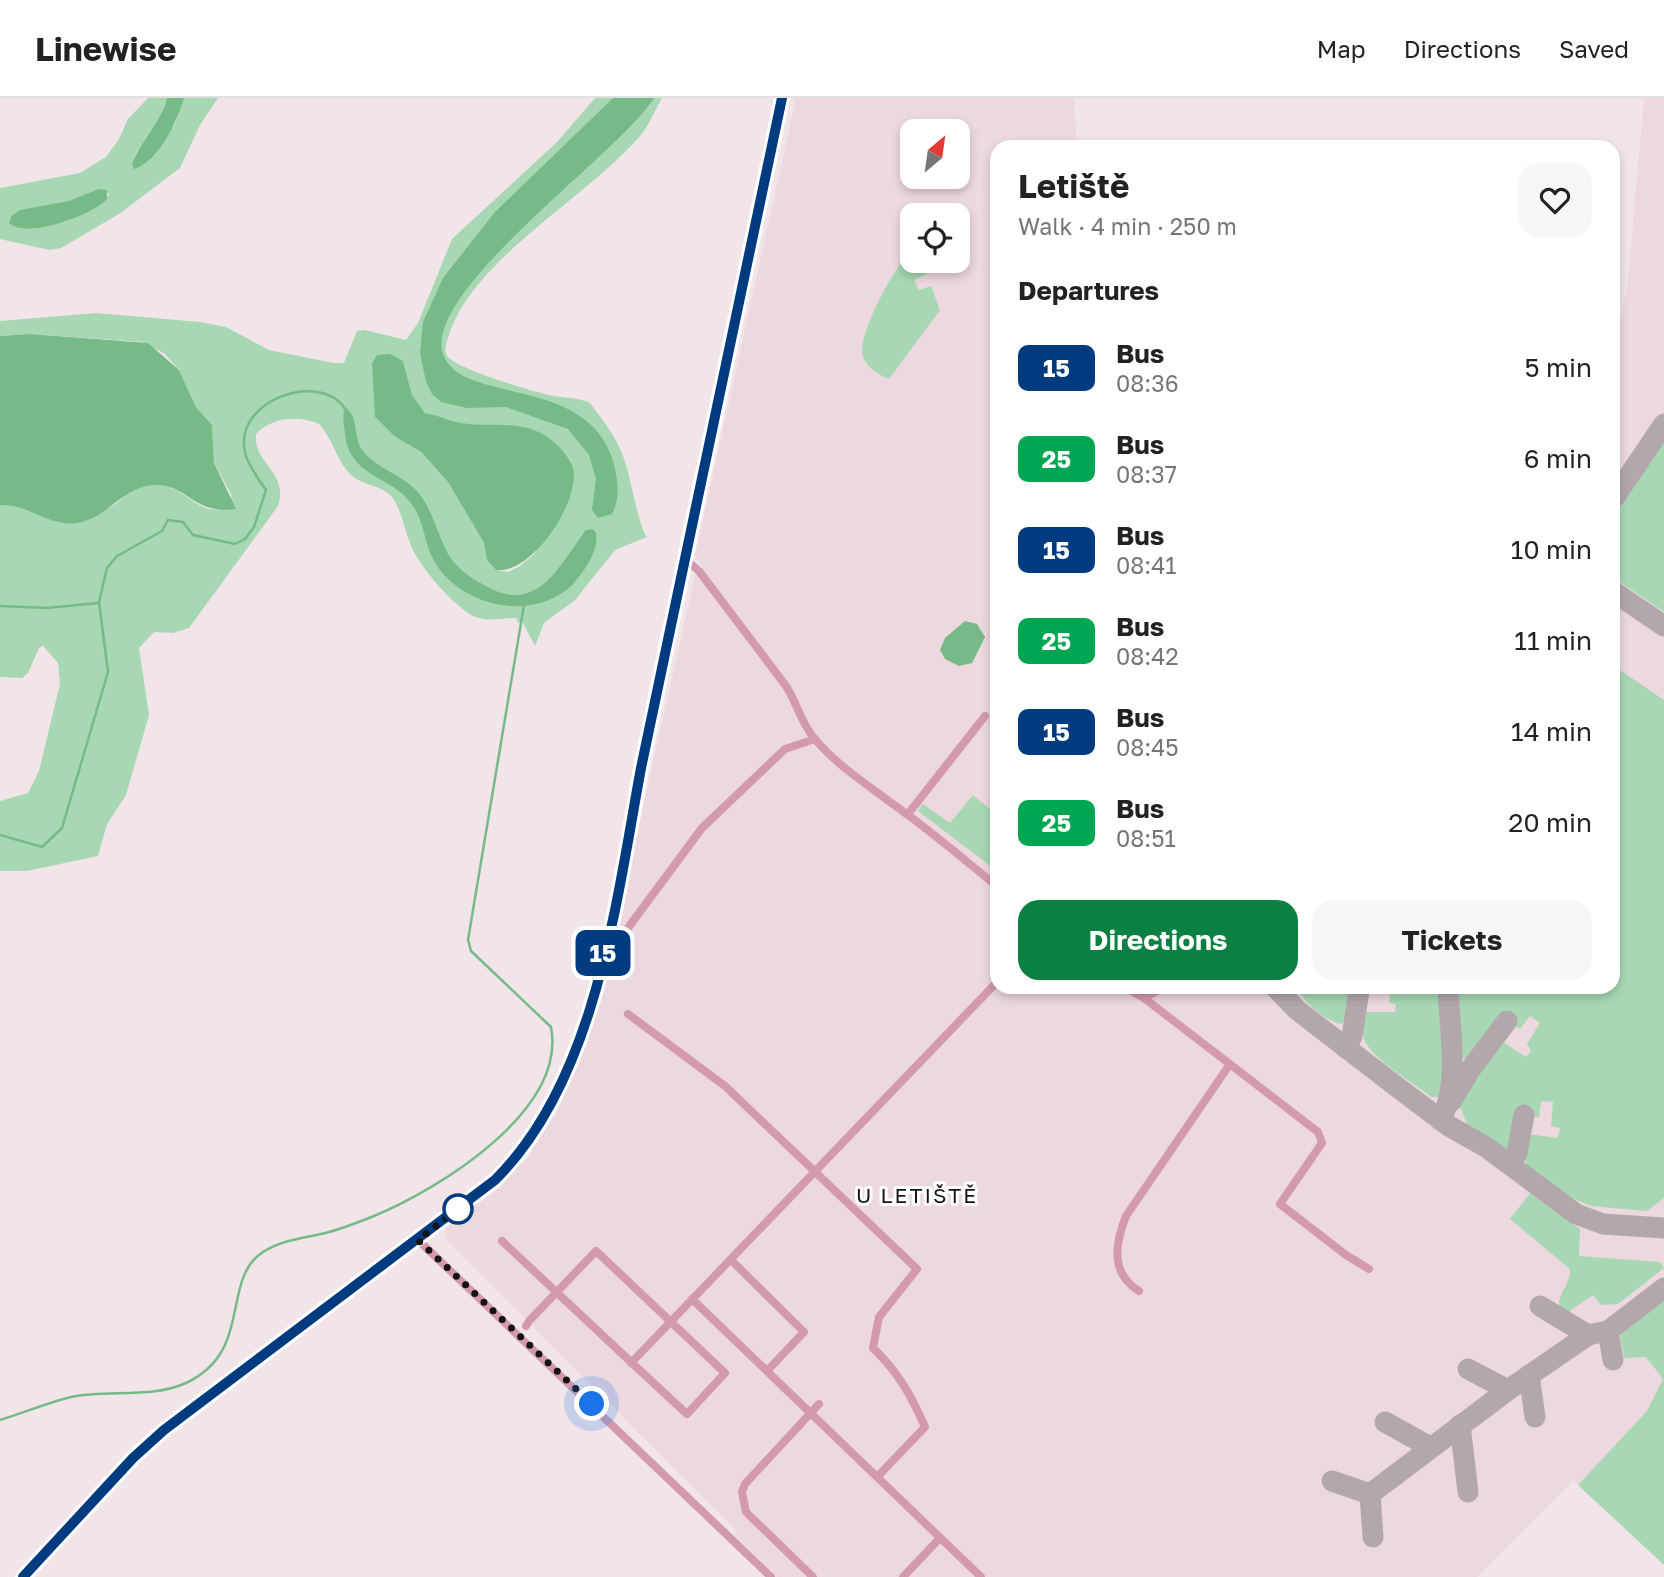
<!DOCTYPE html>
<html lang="en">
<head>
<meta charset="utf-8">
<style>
  :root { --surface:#fff; --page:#f6f6f6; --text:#222; --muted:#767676; --line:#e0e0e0; --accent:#0b8043 }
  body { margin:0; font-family:"Golos Text",sans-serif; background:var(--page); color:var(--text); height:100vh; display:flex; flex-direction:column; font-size:26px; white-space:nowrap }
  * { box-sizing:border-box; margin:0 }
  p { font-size:23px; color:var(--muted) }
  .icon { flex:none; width:38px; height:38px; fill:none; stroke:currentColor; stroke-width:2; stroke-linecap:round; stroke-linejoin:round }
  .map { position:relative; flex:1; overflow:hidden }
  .side { position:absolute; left:990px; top:42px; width:630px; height:854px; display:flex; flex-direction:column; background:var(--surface); border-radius:21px; box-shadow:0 4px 10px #0003 }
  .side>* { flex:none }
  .badge { padding:0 14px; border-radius:10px; font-size:24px; line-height:46px }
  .needle { width:46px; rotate:29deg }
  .fabs { position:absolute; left:900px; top:21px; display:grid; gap:14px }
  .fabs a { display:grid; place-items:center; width:70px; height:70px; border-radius:14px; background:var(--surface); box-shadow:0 4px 10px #0003; font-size:35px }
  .you { position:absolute; width:35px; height:35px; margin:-18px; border:5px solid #fff; border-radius:50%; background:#1a73e8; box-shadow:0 0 0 10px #1a73e833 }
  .map>.badge { position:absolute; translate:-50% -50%; box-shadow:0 0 0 4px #fff }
  h2 { padding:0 28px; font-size:26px; line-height:63px }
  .round { display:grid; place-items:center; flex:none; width:74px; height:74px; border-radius:21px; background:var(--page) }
  .summary { display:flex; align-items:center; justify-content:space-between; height:119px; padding:0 28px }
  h1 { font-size:33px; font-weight:700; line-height:52px }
  .action { display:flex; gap:14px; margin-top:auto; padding:14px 28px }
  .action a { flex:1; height:80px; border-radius:21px; background:var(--accent); color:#fff; font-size:28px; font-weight:700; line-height:80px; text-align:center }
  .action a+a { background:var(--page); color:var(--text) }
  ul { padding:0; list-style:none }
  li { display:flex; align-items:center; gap:21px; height:91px; padding:0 28px }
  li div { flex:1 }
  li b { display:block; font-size:26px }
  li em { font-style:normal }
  li .badge { min-width:77px; font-weight:700; text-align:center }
  header { display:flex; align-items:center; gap:42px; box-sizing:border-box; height:98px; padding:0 35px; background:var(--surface); border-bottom:2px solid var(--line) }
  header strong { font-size:33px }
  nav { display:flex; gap:38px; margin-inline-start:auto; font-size:24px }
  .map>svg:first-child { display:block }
</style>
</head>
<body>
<header>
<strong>Linewise</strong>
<nav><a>Map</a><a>Directions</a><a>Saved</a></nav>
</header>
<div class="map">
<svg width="1664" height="1479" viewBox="0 0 1664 1479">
  <rect width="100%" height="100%" fill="#f2e5e9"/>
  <!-- built -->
  <path fill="#edd8df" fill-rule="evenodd" d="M796,0H1074L1077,49H998V889H1614V247L1627,193L1644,0H1664V1466L1573,1383L1477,1479H777L734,1436L736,1432L444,1139L446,1130L527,1061L557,1012L600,902L695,477L703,469L695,458ZM912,33H957V79H912ZM912,117H957V163H912Z"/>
  <!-- green -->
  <g fill="#a7d8b3" fill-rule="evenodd">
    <path d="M148,0H167L160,19L135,57L174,28L184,0H218L200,27L180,70L119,116L61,150L49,152L0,141V90L80,75L106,59L119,41L128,21ZM98,91L109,96C99,117 26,142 9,125L11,118L70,103Z"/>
    <path d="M595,0H662C656,10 651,23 644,33C593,97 470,161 448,240C446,246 443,255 449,260C464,273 528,292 549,297C562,300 578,299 590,305C602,321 618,341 624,361C631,379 638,428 647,439L615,452L575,502L544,525L535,548L522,523L518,525L516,520C503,520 485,524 473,518C453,507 421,470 412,450C405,434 402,413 392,399C382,387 362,388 350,376C336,362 333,341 319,326C298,317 272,319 256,336C253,366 289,373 278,408L189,530L173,535L154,534L139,550L149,617L126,697L107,726L98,758L27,773H0V703L28,695L39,673L60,586L58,565L43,548L39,550L28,575L22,580L0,579V407C14,407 19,410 31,414C38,416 94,413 102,412C125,407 127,383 161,387C183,389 197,415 220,411L232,398L214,365L212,327L196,309L179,272L165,256L143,244L30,236L0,238V223L96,215L200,224L226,229L269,252L334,265H344L357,233L365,232L406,242L418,225L452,141L557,44ZM374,260L403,263L412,297L425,315L463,326L537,333L570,361L573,378L561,418L533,457L520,468L508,474L496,472L487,462L484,445L448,384L421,354L394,338L375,319Z"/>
    <path d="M908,157H912V163H920L927,176L914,182L919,192L931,188L940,212L889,281C877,276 861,266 862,250C865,225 891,175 908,157Z"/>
    <path d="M1664,343V514L1614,480V416Z"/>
    <path d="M1614,568L1664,602V1100L1647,1113L1591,1108L1560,1095L1527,1068L1524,1057L1528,1036L1558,1040L1560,1030L1551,1028L1553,1004L1541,1003L1539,1019L1517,1017L1509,1050L1503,1051L1468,1028L1459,1007L1466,989L1501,943L1526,959L1531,953L1527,946L1540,925L1530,918L1520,931L1502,919L1473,959L1464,961L1457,951L1455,889H1614Z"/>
    <path d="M973,697L997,717V773L918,713L923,706L950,725Z"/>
    <path d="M1298,889H1377L1376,894L1352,892L1350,917L1341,926C1326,923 1302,904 1298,889Z"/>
    <path d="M1391,889H1442L1447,987L1442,999H1432C1414,986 1372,961 1364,941C1360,932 1362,923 1364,914H1395L1396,906L1389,905Z"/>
    <path d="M1530,1095L1580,1131L1579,1158L1660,1164L1664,1170L1618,1206L1601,1207L1593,1197L1565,1216L1560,1213C1555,1197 1571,1187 1570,1171L1510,1121Z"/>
    <path d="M1664,1198V1467L1578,1387L1647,1313L1663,1281L1646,1259L1624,1260L1620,1238L1625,1227Z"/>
  </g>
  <!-- water -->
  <g fill="#76ba88">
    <path d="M167,0H184C177,24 159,63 134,71L132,67C140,43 161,25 167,0Z"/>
    <path d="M613,0H654C619,56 422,193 443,256C461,309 593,274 615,370C618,387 620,400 612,416L598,420L592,412L596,381L589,357L568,331L506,309L467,310L441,304L432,296L426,284L420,255L423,224L443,180L495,114Z"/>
    <path d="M98,91L107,92V101C93,117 26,142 9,125L11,118L20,112L69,103Z"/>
    <path d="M30,236L148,245L179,272L196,309L212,327L214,365L236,411C194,417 187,387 157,387C125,387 111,416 82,424C51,432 31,406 0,407V238Z"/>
    <path d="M390,256L403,263L412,297L425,315C438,317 449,323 461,325C489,330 521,321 546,338C556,345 570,358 573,370C581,404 531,477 496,472L487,462L484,445L448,384L421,354L394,338L375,319L372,265L377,257Z"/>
    <path d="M345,309C359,318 353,339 362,352C377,372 406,377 421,398C433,415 438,437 448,456C456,470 471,480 484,487C538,519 559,467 586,432L593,431L596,435C599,453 584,474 572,487C533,525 459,509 433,461C425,446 424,426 415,411C396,377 350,382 345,336C344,327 342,318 345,309Z"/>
    <path d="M965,523L977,526L985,539L972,565L959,568L945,561L940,552L945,540Z"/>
  </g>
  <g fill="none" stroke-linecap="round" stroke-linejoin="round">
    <!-- stream -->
    <g stroke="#76ba88" stroke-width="2.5">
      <path d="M0,508L47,510L98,505"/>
      <path d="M0,737L42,749L62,730L108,574L99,504L107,470L117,458L162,433L168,422L183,424L193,437L235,446L245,441L254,429L266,392C259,382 247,366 245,354C233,302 321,272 345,311"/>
      <path d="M0,1322C23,1315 47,1305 71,1299C107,1291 151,1301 186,1285C254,1253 220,1182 263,1154C283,1141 307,1140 329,1134C344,1130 359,1124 374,1118C439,1091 567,1013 551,929L471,853L468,842L524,507"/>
    </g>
    <!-- taxiway -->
    <g stroke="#b2a8ac" stroke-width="21">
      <path d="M1614,400L1664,326"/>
      <path d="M1614,494L1664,528"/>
      <path d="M1275,889L1297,912L1401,992L1449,1028L1486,1049L1576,1116L1603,1126L1664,1130"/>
      <path d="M1346,950L1352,938L1359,893"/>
      <path d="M1451,1004L1470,972L1507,923"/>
      <path d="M1440,1022C1461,989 1449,928 1448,889"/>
      <path d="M1510,1067L1517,1055L1524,1017"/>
      <path d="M1540,1208L1588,1237"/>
      <path d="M1608,1233L1613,1262"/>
      <path d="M1468,1271L1508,1292"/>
      <path d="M1529,1277L1535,1319"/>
      <path d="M1385,1324L1430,1349"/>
      <path d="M1460,1327L1468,1394"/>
      <path d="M1332,1383L1370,1396"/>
      <path d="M1370,1396L1508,1292L1588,1237L1608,1233L1664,1190"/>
      <path d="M1370,1396L1373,1439"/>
    </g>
    <!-- minor -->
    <g stroke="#d39aae" stroke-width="8">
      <path d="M685,461L699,473L786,588C797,605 801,625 814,640C839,670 874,691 905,715C937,738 967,764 998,789"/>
      <path d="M908,716L985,618"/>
      <path d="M602,865L702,730L785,651L815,641"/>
      <path d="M1124,889L1144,900L1318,1034L1322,1045L1280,1106L1346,1157L1369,1171"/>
      <path d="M1144,900L1165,889"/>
      <path d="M628,916L725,988L917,1171L879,1219L873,1250C898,1274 911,1297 925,1329L878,1378"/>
      <path d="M418,1142L771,1479"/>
      <path d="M502,1143C564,1201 625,1259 687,1316L725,1275L596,1153L529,1223L526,1228"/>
      <path d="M731,1162L804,1234L767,1273"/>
      <path d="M1139,1193C1110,1175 1115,1146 1126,1118L1230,966"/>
      <path d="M692,1201L981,1479"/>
      <path d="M631,1265L998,883"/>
      <path d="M23,1479L133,1361L164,1332L495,1082C596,983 616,805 641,670L782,0"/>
      <path d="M813,1479L746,1414L742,1394L745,1386L819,1306"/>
      <path d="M903,1479L940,1440"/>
    </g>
  </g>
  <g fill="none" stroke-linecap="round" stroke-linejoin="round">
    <defs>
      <path id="line" d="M23,1479L133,1360L164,1332L495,1082C596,982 616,805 641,670L782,0"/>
    </defs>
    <!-- line casing -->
    <use href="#line" stroke="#fff" stroke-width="16"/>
    <!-- line -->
    <use href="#line" stroke="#003b80" stroke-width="10"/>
    <!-- walk -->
    <path stroke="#171314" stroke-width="7" stroke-dasharray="0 12.6" d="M458,1111L462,1108L418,1142L592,1306"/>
  </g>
  <!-- markers -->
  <circle fill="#fff" stroke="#003b80" stroke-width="3.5" cx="458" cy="1111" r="14"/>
  <g text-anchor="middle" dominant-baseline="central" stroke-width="6" stroke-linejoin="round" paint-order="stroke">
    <!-- neighbourhood labels -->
    <g font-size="21" letter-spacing="2" fill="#171314" stroke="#fff">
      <text x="917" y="1097">U LETIŠTĚ</text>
    </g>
  </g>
</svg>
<div class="fabs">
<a><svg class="needle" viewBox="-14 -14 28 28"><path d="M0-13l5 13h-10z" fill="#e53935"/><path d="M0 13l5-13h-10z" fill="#767676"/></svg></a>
<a><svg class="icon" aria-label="locate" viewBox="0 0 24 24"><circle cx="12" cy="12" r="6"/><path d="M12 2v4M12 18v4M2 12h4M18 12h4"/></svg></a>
</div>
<div class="you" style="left:592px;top:1306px"></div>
<b class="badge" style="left:603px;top:855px;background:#003b80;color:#fff">15</b>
<section class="side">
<div class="summary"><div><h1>Letiště</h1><p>Walk · 4 min · 250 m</p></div><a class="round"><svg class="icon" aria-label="heart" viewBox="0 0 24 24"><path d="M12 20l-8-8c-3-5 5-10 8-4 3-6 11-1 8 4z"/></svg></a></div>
<h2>Departures</h2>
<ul>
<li><span class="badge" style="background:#003b80;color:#fff">15</span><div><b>Bus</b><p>08:36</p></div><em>5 min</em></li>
<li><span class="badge" style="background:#00a651;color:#fff">25</span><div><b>Bus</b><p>08:37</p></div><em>6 min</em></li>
<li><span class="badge" style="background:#003b80;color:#fff">15</span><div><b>Bus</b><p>08:41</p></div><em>10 min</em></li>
<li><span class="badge" style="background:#00a651;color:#fff">25</span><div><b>Bus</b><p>08:42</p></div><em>11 min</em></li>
<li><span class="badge" style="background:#003b80;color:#fff">15</span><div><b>Bus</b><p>08:45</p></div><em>14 min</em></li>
<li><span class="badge" style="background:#00a651;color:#fff">25</span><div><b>Bus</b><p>08:51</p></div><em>20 min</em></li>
</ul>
<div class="action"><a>Directions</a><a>Tickets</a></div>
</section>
</div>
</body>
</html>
